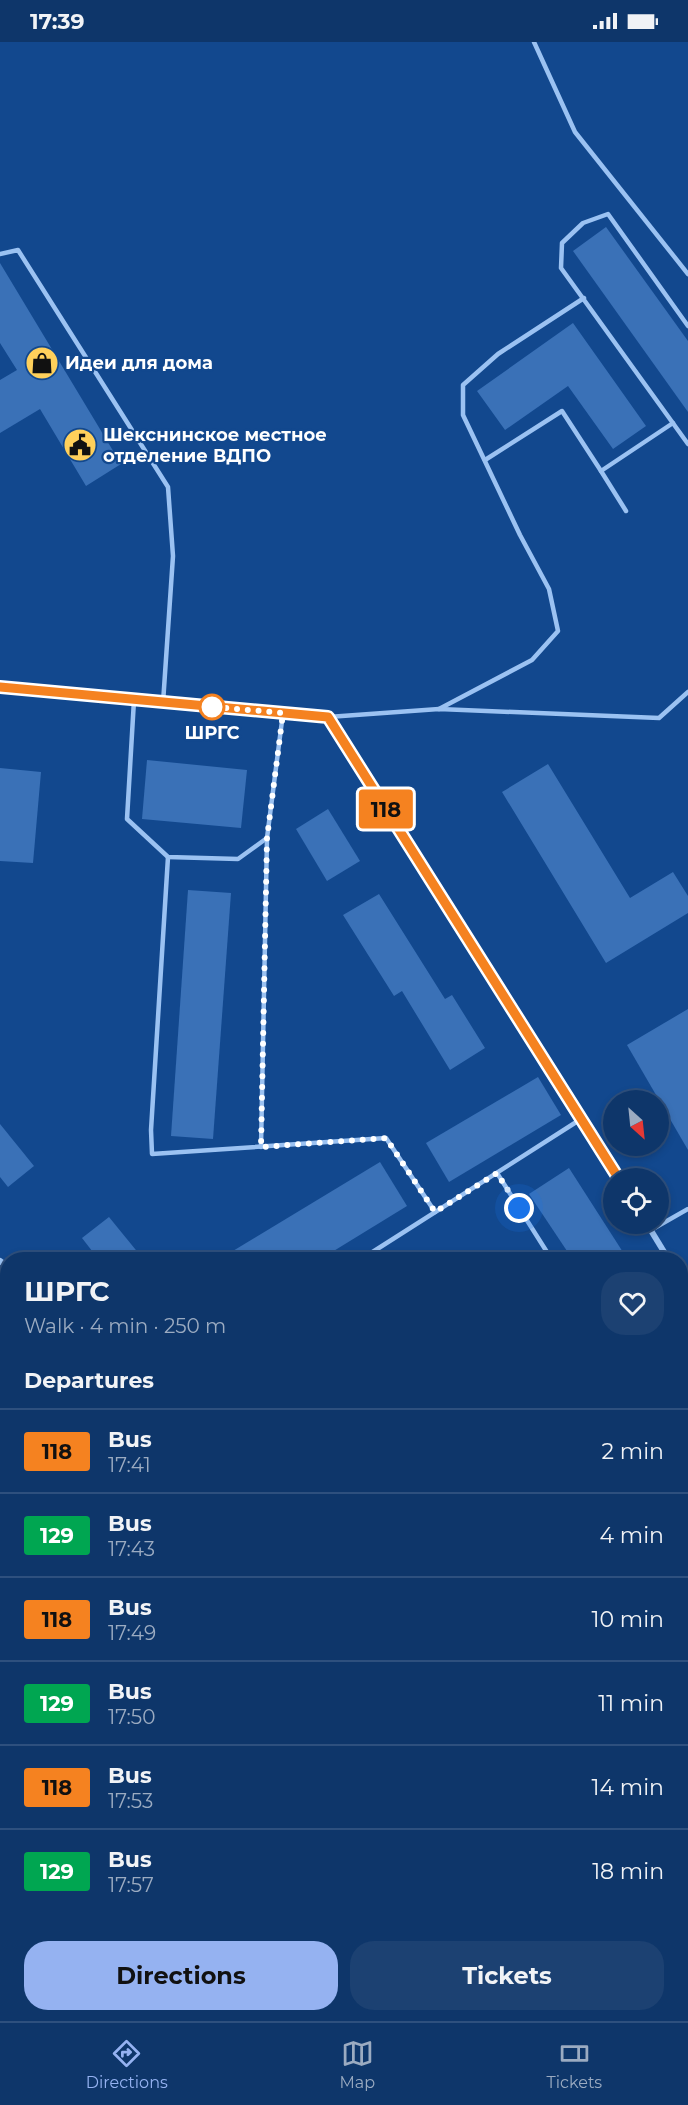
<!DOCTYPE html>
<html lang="en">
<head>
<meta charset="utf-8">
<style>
  :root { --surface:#0e366a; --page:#1c4172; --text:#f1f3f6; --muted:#9babc1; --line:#2e507e; --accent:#95b2f1 }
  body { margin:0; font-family:Montserrat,sans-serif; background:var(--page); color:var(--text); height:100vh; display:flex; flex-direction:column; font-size:22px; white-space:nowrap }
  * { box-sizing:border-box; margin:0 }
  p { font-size:20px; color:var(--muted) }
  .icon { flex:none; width:33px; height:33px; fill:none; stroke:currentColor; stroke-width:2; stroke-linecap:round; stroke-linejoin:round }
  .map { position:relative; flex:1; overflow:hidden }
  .drawer { position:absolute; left:0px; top:1210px; width:688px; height:770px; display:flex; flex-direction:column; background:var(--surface); border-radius:24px 24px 0 0; box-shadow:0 3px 9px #0003,0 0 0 2px var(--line) }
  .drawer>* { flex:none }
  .badge { padding:0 12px; border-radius:4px; font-size:21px; line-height:39px }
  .needle { width:39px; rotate:153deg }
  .buttons { position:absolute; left:603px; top:1048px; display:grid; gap:12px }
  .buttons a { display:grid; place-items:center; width:66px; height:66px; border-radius:50%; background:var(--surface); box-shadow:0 3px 9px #0003,0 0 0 2px var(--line); font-size:30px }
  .you { position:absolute; width:30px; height:30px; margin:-15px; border:4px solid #fff; border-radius:50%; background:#1a73e8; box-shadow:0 0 0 9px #1a73e833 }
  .map>.badge { position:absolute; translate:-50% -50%; box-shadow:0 0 0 3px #fff }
  h2 { padding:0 24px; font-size:22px; line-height:54px }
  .round { display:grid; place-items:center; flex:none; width:63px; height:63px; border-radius:24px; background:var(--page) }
  .head { display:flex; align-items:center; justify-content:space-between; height:102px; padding:0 24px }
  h1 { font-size:28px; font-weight:700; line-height:45px }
  .action { display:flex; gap:12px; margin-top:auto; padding:12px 24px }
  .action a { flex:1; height:69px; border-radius:24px; background:var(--accent); color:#111; font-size:24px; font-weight:700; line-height:69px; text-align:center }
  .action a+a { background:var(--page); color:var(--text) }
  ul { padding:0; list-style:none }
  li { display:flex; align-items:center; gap:18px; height:84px; padding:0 24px; border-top:2px solid var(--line) }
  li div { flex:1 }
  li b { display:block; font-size:22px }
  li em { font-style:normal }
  li .badge { min-width:66px; font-weight:700; text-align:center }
  .status { display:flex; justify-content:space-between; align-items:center; height:42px; padding:0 30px; background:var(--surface); direction:ltr }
  .status svg { height:16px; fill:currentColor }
  .tabs { display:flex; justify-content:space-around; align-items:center; height:84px; border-top:2px solid var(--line); background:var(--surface); font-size:16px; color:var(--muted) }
  .tabs a { display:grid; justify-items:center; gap:3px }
  .tabs .active { color:var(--accent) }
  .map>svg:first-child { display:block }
</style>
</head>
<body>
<div class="status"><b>17:39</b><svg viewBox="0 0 49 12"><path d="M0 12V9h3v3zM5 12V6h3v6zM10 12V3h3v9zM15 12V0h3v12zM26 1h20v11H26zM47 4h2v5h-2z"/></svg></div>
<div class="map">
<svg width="688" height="1979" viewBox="0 0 688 1979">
  <rect width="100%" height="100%" fill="#12488e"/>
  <!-- building -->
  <g fill="#3a71b7">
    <path d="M606,185L688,299V370L573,209Z"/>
    <path d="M0,221L121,422L86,444L40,367L0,391V338L17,328L0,301Z"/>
    <path d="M573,281L646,384L613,407L568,344L505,388L477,349Z"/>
    <path d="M147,718L247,728L241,786L142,777Z"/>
    <path d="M548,722L630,856L673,830L688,854V871L606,921L502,750Z"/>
    <path d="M0,726L41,730L33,821L0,819Z"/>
    <path d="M328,767L360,819L327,839L296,787Z"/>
    <path d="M188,848L231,851L213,1097L171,1094Z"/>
    <path d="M379,852L445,957L452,953L485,1006L450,1028L402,949L394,954L343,873Z"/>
    <path d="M688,967V1108L627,1003Z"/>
    <path d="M538,1035L561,1073L449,1140L426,1101Z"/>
    <path d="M0,1082L34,1124L8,1145L0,1135Z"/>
    <path d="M380,1120L407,1164L319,1218H218Z"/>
    <path d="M569,1126L628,1218H573L529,1152Z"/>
    <path d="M109,1175L144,1218H99L82,1196Z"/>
  </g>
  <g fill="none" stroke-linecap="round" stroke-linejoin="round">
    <!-- service -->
    <g stroke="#9bc2f2" stroke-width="4.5">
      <path d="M534,0L575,90L688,232"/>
      <path d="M0,212L18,208L168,445L173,514L163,661"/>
      <path d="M688,284L608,172L583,181L562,201L561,226L688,402"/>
      <path d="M485,418L562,369L601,429"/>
      <path d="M626,469L601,429L673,381"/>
      <path d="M134,658L127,777L168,815L238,817L267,796L283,671"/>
      <path d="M439,667L532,618L558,589L549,547L520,493L463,373V343L498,312L584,256"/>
      <path d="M328,675L439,667L659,676L688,650"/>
      <path d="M168,815L151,1088L152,1112L386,1096L435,1170"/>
      <path d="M261,1105L267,796"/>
      <path d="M497,1131L552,1218"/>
      <path d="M651,1188L688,1167"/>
      <path d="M360,1218L581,1077"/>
      <path d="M89,1972L94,1979"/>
    </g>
    <!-- minor -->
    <g stroke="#9bc2f2" stroke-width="6">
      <path d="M0,645L328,675L619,1137"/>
      <path d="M647,1182L669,1218"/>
      <path d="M0,1219L8,1225"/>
      <path d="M681,1239L688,1251"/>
      <path d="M681,1392L688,1387"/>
      <path d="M681,1607L688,1602"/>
      <path d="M0,1888L8,1882"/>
    </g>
  </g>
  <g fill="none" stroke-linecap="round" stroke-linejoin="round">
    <defs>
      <path id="line" d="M0,645L328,675L619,1137"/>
    </defs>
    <!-- line casing -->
    <use href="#line" stroke="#fff" stroke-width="14"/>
    <!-- line -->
    <use href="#line" stroke="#f58220" stroke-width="9"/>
    <!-- walk -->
    <path stroke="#fff" stroke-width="6" stroke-dasharray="0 10.8" d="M212,665L203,664L283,671L267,796L261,1105L386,1096L435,1170L497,1131L519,1166"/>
  </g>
  <!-- icons -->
  <defs>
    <symbol id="shop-disc" viewBox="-11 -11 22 22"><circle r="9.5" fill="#ffd05b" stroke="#12488e"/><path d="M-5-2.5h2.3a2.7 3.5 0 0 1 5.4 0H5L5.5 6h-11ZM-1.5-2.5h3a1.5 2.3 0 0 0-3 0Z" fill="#111"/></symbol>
    <symbol id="civic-disc" viewBox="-11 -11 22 22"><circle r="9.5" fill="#ffd05b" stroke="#12488e"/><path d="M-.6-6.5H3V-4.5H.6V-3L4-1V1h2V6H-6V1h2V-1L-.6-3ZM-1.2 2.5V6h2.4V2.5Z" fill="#111"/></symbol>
  </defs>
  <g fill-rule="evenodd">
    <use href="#shop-disc" x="23" y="302" width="38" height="38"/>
    <use href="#civic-disc" x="61" y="384" width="38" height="38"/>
  </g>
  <!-- markers -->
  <circle fill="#fff" stroke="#f58220" stroke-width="3" cx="212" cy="665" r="12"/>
  <g text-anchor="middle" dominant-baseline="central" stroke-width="4.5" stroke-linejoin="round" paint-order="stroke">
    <!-- poi labels -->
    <g font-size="18" font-weight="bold" fill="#fff" stroke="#12488e" text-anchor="start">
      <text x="65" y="321">Идеи для дома</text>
      <text x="103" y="393">Шекснинское местное<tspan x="103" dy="21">отделение ВДПО</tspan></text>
    </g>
    <!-- stop labels -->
    <g font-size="18" font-weight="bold" fill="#fff" stroke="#12488e">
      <text x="212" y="691">ШРГС</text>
    </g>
  </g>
</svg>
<div class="buttons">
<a><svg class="needle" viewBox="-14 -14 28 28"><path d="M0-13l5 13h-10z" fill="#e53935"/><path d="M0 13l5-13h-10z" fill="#9babc1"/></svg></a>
<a><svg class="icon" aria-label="locate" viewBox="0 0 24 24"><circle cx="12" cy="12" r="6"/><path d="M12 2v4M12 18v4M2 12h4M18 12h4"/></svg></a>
</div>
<div class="you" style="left:519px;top:1166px"></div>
<b class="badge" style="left:386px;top:767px;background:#f58220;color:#111">118</b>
<section class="drawer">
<div class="head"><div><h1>ШРГС</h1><p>Walk · 4 min · 250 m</p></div><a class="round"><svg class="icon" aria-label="heart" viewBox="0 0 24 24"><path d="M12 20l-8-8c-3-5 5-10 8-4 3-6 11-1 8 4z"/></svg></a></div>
<h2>Departures</h2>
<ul>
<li><span class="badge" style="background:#f58220;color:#111">118</span><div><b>Bus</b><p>17:41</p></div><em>2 min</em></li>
<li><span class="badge" style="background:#00a651;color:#fff">129</span><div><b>Bus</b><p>17:43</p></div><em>4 min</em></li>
<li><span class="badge" style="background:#f58220;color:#111">118</span><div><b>Bus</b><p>17:49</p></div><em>10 min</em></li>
<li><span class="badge" style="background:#00a651;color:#fff">129</span><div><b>Bus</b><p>17:50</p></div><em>11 min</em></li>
<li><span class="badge" style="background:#f58220;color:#111">118</span><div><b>Bus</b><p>17:53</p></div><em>14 min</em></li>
<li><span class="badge" style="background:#00a651;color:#fff">129</span><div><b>Bus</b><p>17:57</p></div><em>18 min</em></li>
</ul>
<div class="action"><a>Directions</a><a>Tickets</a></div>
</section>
</div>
<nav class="tabs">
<a class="active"><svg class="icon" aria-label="directions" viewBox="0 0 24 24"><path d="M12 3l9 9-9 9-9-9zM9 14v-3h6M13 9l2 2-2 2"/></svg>Directions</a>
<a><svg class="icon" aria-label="map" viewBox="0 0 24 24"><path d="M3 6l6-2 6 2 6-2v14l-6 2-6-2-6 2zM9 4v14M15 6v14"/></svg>Map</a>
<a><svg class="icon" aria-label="tickets" viewBox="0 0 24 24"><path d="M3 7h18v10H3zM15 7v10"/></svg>Tickets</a>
</nav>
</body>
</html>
